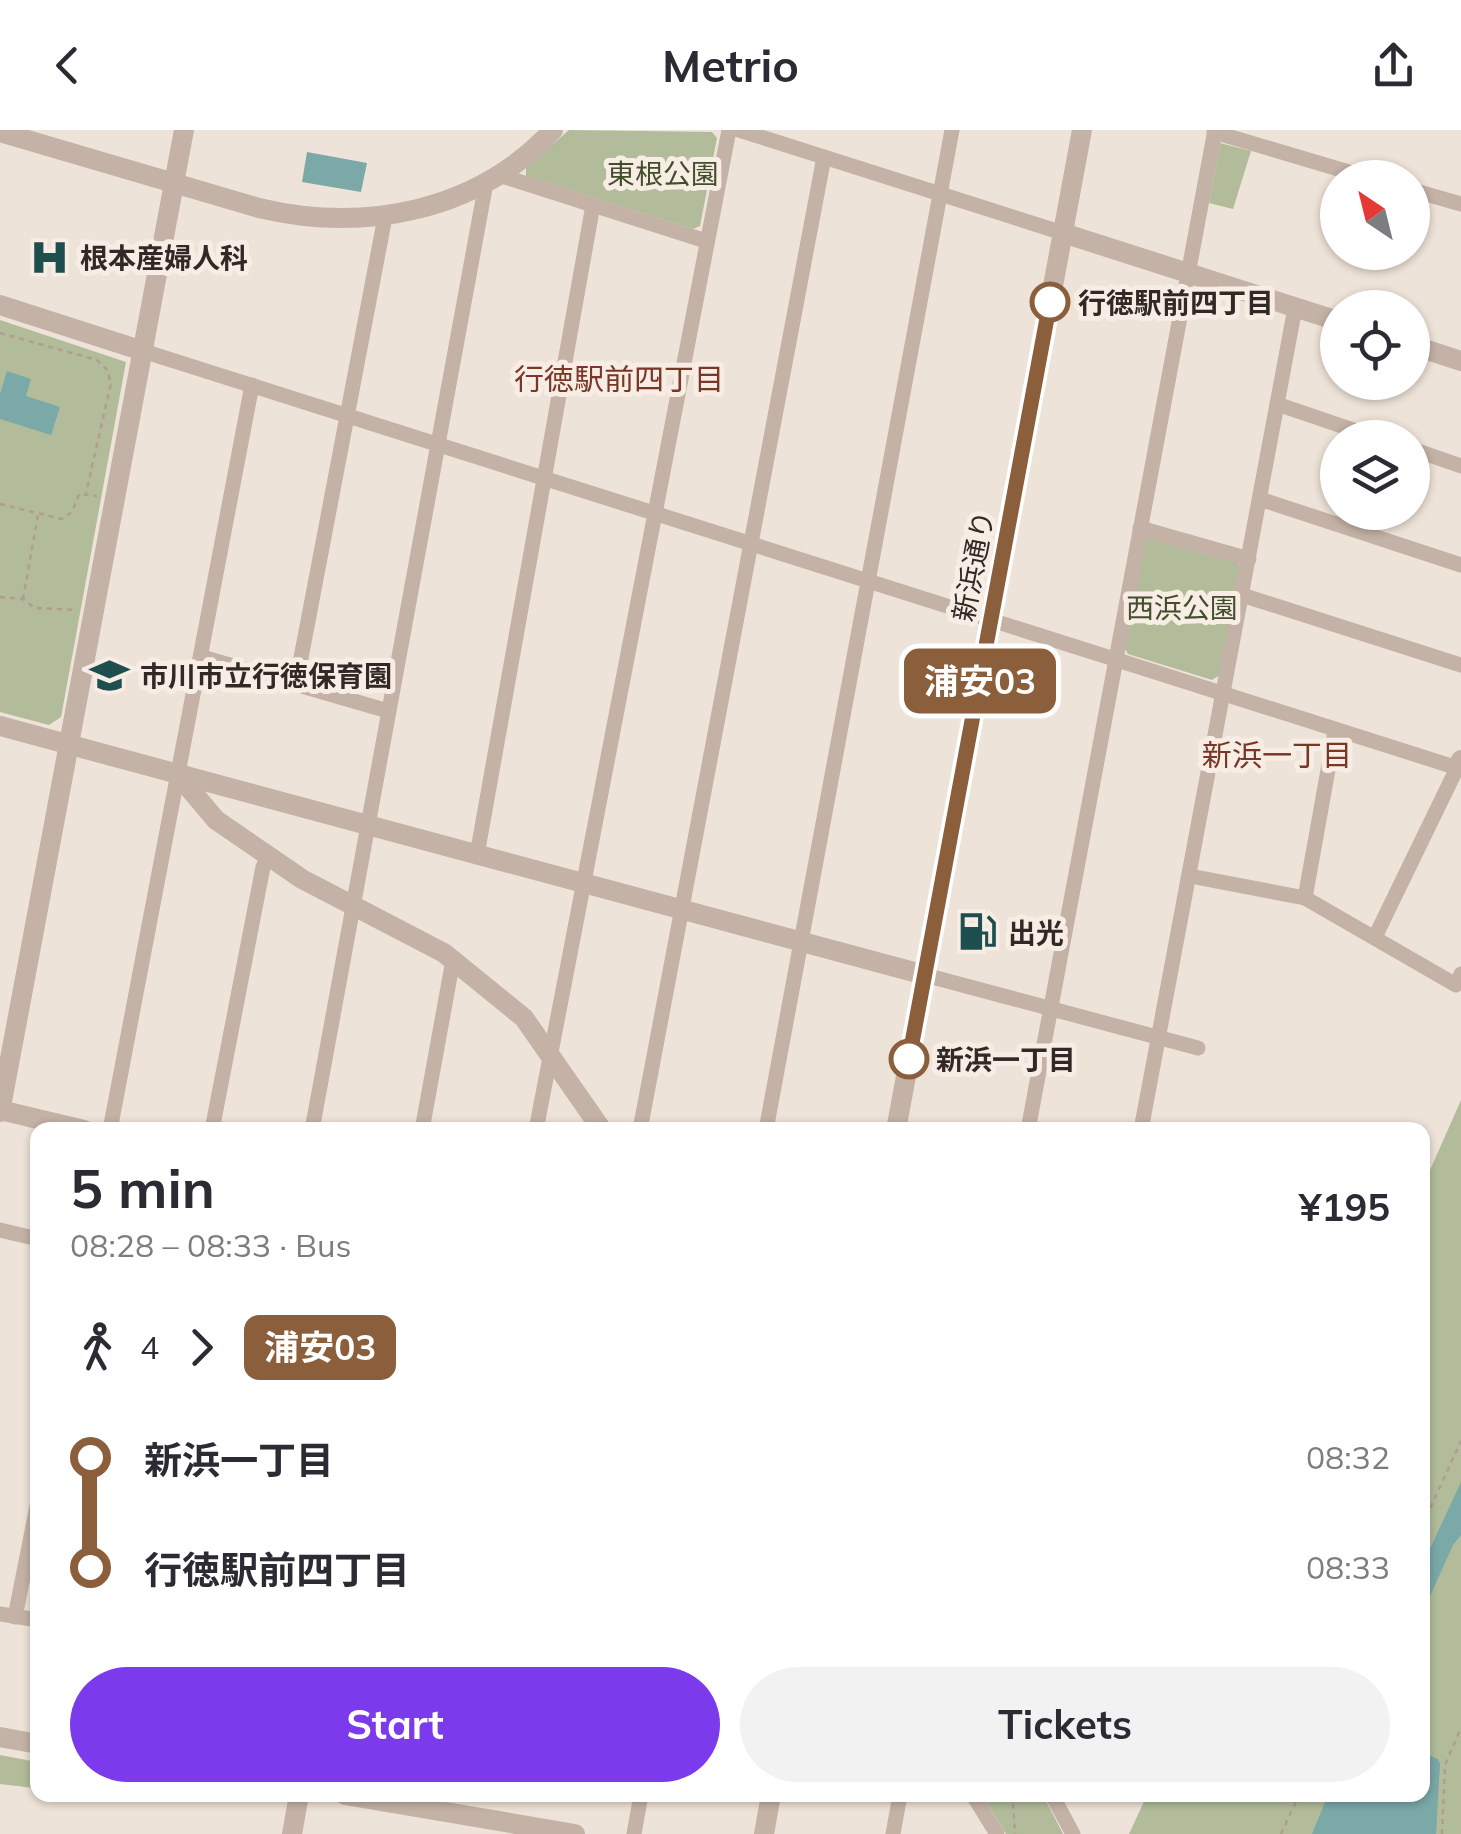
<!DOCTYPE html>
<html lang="en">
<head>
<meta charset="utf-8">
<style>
  :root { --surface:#fff; --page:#f2f2f3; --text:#2b2b33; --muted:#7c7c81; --accent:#7c3aed }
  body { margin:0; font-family:Mulish,"Noto Sans JP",sans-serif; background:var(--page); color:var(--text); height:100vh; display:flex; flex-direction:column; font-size:38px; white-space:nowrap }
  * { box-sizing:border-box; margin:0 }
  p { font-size:32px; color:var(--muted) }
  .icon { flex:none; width:55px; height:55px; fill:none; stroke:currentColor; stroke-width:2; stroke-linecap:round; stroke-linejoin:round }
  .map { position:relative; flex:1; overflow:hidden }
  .details { position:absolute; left:30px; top:992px; width:1400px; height:680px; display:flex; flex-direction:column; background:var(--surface); border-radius:20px; box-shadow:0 2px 8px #0004 }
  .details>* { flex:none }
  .badge { padding:0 20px; border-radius:15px; font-size:35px; line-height:65px }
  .needle { width:65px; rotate:325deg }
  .controls { position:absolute; left:1320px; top:30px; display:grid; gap:20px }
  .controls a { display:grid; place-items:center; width:110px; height:110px; border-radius:50%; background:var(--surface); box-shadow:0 2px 8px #0004; font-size:50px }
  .map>.badge { position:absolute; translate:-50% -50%; box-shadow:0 0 0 5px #fff }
  .legs { display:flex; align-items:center; gap:15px; height:110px; padding:0 40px; font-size:32px }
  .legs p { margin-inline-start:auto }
  .head { display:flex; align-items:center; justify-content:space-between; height:170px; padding:0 40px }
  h1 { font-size:55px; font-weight:700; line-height:75px }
  .action { display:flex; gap:20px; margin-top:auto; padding:20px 40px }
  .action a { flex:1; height:115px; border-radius:60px; background:var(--accent); color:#fff; font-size:40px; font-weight:700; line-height:115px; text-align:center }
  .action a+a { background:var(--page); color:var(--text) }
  ul { padding:0 40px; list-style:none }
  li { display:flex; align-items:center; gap:35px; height:110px; font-size:38px }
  li i { display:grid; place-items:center; width:15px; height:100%; margin:0 12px; background:currentColor }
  li i::after { content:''; width:25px; height:25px; margin:-12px; border:8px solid; border-radius:50%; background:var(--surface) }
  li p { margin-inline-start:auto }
  li:first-child i { background:linear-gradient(#0000 50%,currentColor 0) }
  li:last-child i { background:linear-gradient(currentColor 50%,#0000 0) }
  header { display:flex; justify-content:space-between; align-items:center; height:130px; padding:0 40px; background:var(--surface); font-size:45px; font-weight:700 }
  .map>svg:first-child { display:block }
</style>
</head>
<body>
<header><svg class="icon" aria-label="back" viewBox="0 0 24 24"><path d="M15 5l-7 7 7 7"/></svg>Metrio<svg class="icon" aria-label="share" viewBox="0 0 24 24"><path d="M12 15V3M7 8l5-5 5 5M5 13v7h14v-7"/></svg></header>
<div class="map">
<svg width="1461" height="1704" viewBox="0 0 1461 1704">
  <rect width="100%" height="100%" fill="#eee3d8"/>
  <!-- green -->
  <g fill="#b2bc9a">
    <path d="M569,0L712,2L717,8L700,96L693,99L526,46V38Z"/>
    <path d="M1220,13L1251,21L1233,79L1209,73Z"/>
    <path d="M0,190L126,232L61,587L49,595L0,582Z"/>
    <path d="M1149,406L1237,431L1240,437L1220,545L1212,550L1128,524L1124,517L1144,410Z"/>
    <path d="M1461,970V1704H1129L1147,1665H1422L1423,1056Z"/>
    <path d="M0,1625L37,1632L34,1658L0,1654Z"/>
    <path d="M982,1665H1043L1063,1704H1006Z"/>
  </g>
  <!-- water -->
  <g fill="#7aa9a8">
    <path d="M307,22L367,33L361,62L302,52Z"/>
    <path d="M7,241L31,249L26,266L60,277L51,305L0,289V264Z"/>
    <path d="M1461,1352V1405L1453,1415L1423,1482V1434Z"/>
    <path d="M1423,1623L1438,1629L1440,1634L1436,1704H1312L1328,1665H1422Z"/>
  </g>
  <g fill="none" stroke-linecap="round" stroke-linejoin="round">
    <!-- path -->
    <g stroke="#b19d90" stroke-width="2.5" stroke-dasharray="5 5" stroke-linecap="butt">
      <path d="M0,203L97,230L107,240L111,253L86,363"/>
      <path d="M0,374L62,389L72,382L79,364L97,366"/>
      <path d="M0,467L23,469L35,478L75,480"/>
      <path d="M23,469L38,385"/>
      <path d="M1422,1396L1461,1311"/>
      <path d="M1008,1665L1013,1673L1015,1704"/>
      <path d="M1281,1704L1299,1665"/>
      <path d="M1442,1704L1445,1635L1461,1598"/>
    </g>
    <!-- minor -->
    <g stroke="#c5b2a6" stroke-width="15">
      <path d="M739,0L1063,103"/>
      <path d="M1214,2L1369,48"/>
      <path d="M499,45L706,111"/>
      <path d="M1412,60L1461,74"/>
      <path d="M143,221L1461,639"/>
      <path d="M1277,274L1377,308"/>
      <path d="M1412,319L1461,336"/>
      <path d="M1260,369L1461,435"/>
      <path d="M1140,398L1249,429"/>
      <path d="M1242,465L1461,535"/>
      <path d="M202,527L388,581"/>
      <path d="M296,554L385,87"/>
      <path d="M477,725L593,75"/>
      <path d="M1190,746L1305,768L1456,855L1461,844"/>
      <path d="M1305,768L1335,601"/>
      <path d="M1375,807L1457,638"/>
      <path d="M925,845L1198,918"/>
      <path d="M110,1000L252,255"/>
      <path d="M212,1000L263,737L269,726"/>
      <path d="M312,1000L486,53"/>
      <path d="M422,1000L453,830"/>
      <path d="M536,1000L729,0"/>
      <path d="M640,1000L824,27"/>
      <path d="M766,1000L952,0"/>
      <path d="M1028,1000L1215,0"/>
      <path d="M1141,1000L1295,178"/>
      <path d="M0,1100L38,1109"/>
      <path d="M0,1484L38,1490"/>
      <path d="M15,1487L38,1371"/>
      <path d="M973,1665L997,1704"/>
      <path d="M1052,1665L1073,1704"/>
      <path d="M634,1704L641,1665"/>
      <path d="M893,1704L900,1665"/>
    </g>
    <!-- tertiary -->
    <g stroke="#c5b2a6" stroke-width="20">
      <path d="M0,2L259,78C364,103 477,82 553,0"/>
      <path d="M1063,103L1338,191"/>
      <path d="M0,175L143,221"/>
      <path d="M1412,215L1461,231"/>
      <path d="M0,596L925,845"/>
      <path d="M1457,638L1461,630"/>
      <path d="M178,645L216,690L302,749L444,823L524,888L602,1000"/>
      <path d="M0,980L84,1000"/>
      <path d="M0,982L184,0"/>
      <path d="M896,1000L1082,0"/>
      <path d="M0,1607L38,1614"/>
      <path d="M345,1665L575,1704"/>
      <path d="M292,1704L299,1665"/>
      <path d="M764,1704L771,1665"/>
    </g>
  </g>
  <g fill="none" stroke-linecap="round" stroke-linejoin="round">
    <defs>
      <path id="line-1" d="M909,929L1050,172"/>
    </defs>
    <!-- line-1 casing -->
    <use href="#line-1" stroke="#fff" stroke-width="22"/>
    <!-- line-1 -->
    <use href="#line-1" stroke="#8b5e3c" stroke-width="15"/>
  </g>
  <!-- icons -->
  <defs>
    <symbol id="hospital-bare" viewBox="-9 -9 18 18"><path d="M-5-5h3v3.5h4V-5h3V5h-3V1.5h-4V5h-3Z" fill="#1f4e4f" stroke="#f7ede4" stroke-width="2.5" paint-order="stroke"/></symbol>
    <symbol id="school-bare" viewBox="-9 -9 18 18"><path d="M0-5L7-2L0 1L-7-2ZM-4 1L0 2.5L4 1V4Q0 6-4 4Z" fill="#1f4e4f" stroke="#f7ede4" stroke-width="2.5" paint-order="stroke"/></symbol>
    <symbol id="fuel-bare" viewBox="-9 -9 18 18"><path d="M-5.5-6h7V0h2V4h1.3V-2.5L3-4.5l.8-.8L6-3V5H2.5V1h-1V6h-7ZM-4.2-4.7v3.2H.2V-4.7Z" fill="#1f4e4f" stroke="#f7ede4" stroke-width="2.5" paint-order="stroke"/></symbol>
  </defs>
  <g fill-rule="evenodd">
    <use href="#hospital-bare" x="22" y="100" width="55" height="55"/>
    <use href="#school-bare" x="82" y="518" width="55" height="55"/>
    <use href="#fuel-bare" x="950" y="774" width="55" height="55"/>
  </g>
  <!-- markers -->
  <g fill="#fff" stroke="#8b5e3c" stroke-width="5">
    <circle cx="1050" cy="172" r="18"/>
    <circle cx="909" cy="929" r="18"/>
  </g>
  <g text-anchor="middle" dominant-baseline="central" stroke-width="10" stroke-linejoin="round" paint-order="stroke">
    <!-- park labels -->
    <g font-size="28" fill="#434e2c" stroke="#f7ede4">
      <text x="663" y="43">東根公園</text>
      <text x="1182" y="477">西浜公園</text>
    </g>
    <!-- poi labels -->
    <g font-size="28" font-weight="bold" fill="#322926" stroke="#f7ede4" text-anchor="start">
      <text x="80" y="127">根本産婦人科</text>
      <text x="140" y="545">市川市立行徳保育園</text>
      <text x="1008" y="802">出光</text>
    </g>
    <!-- stop labels -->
    <g font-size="28" font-weight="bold" fill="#322926" stroke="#f7ede4" text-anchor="start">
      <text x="1078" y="172">行徳駅前四丁目</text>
      <text x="936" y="929">新浜一丁目</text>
    </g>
    <!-- street labels -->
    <g font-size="28" fill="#322926" stroke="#f7ede4">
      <text transform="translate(973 436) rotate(-79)">新浜通り</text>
    </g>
    <!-- neighbourhood labels -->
    <g font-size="30" fill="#7a3626" stroke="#f7ede4">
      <text x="619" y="249">行徳駅前四丁目</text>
      <text x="1277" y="625">新浜一丁目</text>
    </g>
  </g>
</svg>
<div class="controls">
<a><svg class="needle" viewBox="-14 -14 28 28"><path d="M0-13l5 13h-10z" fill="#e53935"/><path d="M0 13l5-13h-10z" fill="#7c7c81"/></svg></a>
<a><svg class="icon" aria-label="locate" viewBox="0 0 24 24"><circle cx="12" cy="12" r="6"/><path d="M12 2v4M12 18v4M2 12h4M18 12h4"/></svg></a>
<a><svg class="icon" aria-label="layers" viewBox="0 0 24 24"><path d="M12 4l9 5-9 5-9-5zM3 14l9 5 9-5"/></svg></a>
</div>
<b class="badge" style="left:980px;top:551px;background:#8b5e3c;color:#fff">浦安03</b>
<section class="details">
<div class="head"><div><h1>5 min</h1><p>08:28 – 08:33 · Bus</p></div><b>¥195</b></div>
<div class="legs"><svg class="icon" aria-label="walk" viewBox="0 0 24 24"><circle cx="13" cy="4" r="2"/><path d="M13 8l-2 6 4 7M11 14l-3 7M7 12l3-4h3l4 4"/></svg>4<svg class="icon" aria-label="forward" viewBox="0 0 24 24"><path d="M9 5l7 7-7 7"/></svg><b class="badge" style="background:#8b5e3c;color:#fff">浦安03</b></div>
<ul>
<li><i style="color:#8b5e3c"></i><b>新浜一丁目</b><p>08:32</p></li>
<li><i style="color:#8b5e3c"></i><b>行徳駅前四丁目</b><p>08:33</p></li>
</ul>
<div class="action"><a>Start</a><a>Tickets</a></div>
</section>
</div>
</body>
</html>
